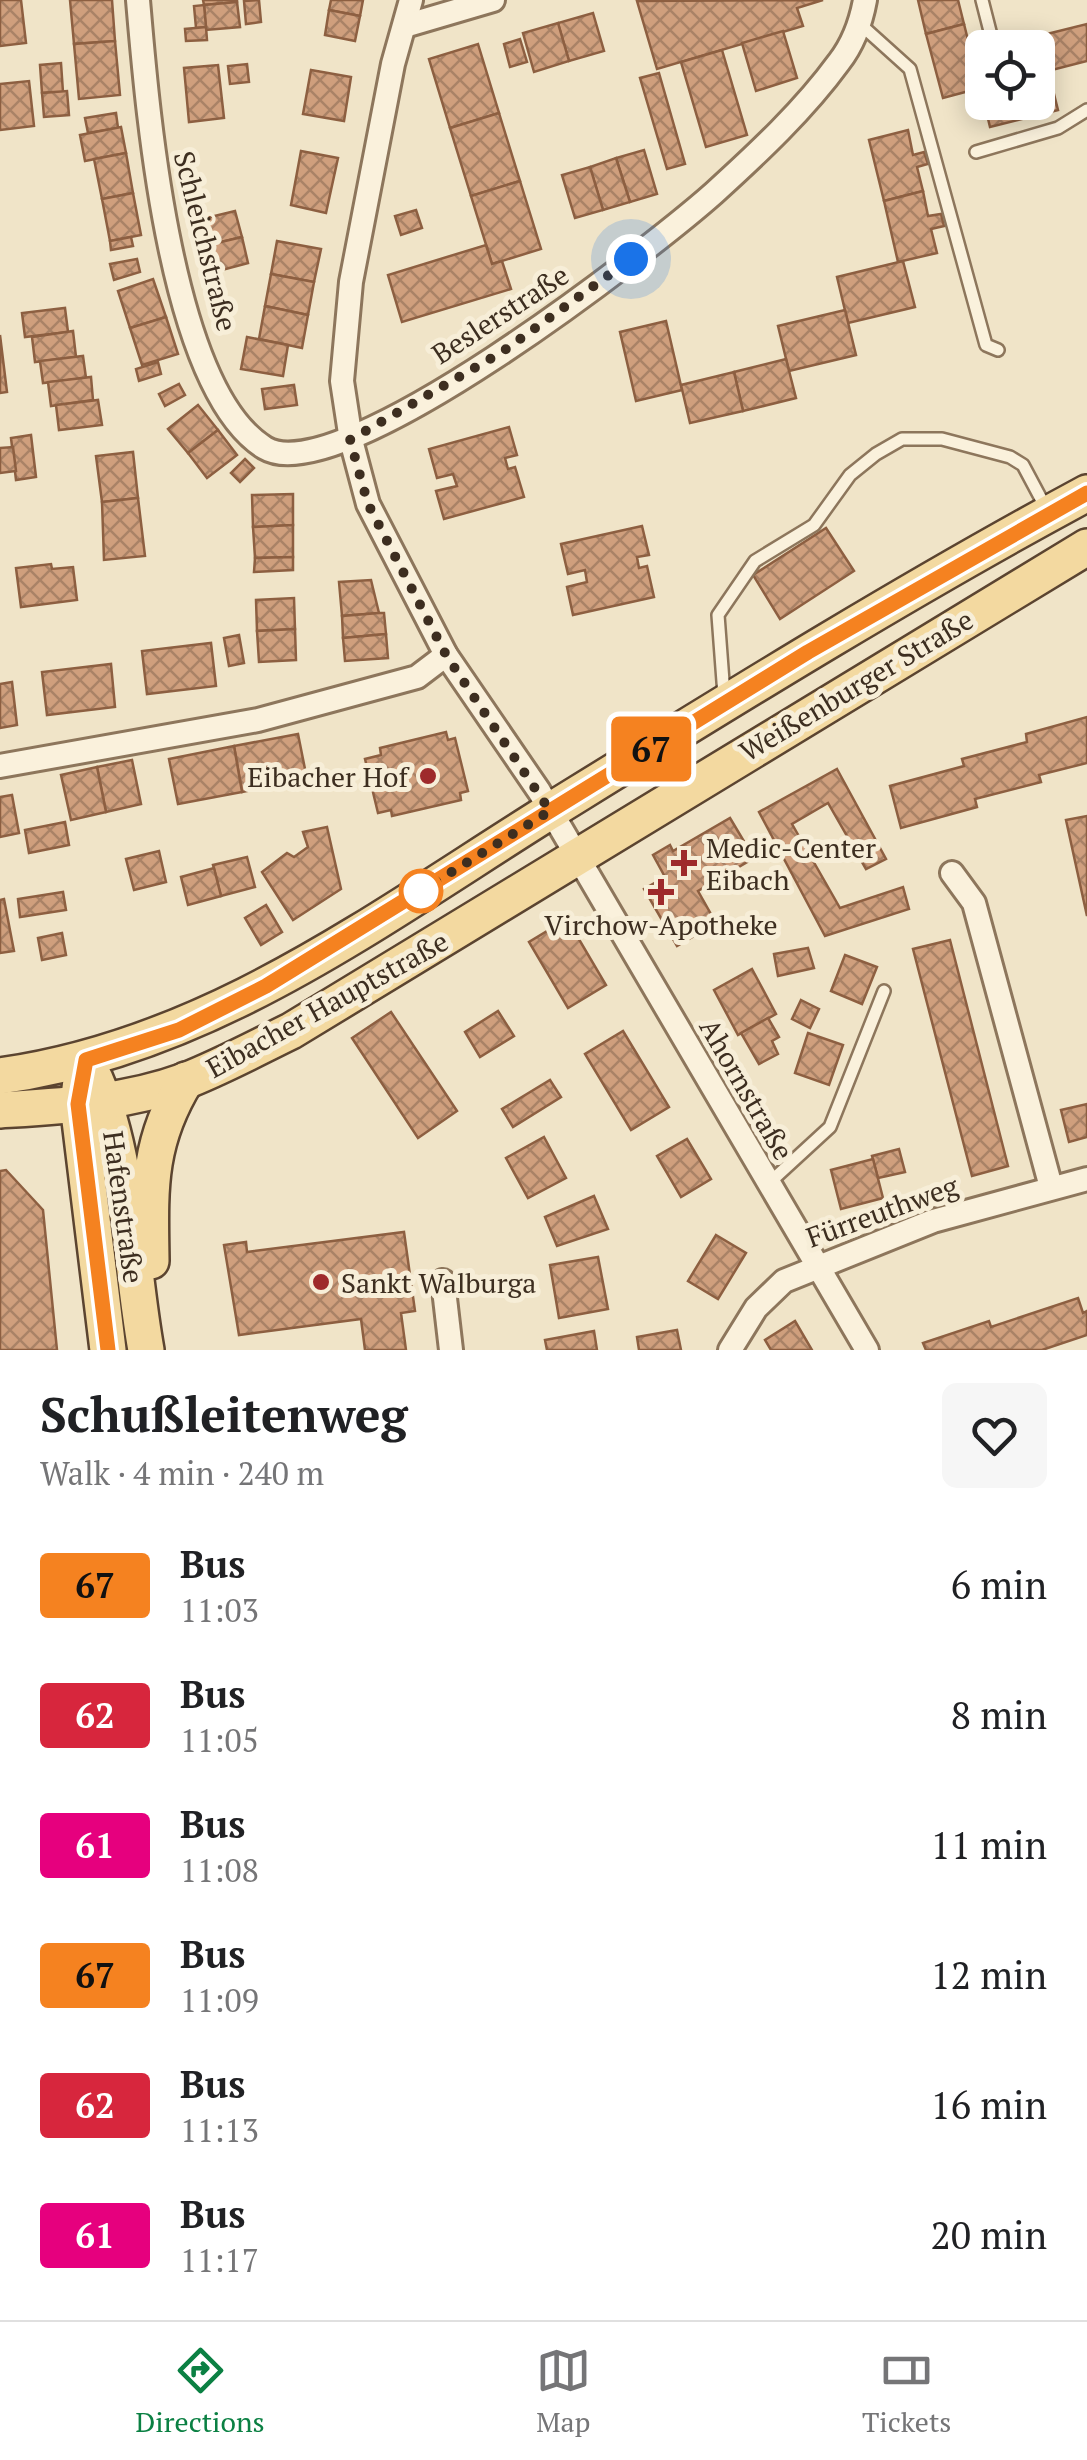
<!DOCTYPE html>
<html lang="en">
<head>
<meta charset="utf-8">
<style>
  :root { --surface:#fff; --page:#f6f6f6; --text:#202124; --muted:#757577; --line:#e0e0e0; --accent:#0b8043 }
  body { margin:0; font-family:"PT Serif",serif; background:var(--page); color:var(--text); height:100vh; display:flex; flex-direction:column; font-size:38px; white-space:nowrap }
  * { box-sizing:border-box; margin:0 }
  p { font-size:32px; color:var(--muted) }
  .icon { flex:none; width:55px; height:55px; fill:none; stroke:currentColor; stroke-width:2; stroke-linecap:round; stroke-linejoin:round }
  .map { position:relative; height:1350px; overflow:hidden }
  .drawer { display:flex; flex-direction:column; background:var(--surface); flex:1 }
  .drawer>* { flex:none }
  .badge { padding:0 20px; border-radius:8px; font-size:35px; line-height:65px }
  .buttons { position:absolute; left:965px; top:30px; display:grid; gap:20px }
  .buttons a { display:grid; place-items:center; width:90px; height:90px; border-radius:15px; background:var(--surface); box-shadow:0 5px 25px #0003; font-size:50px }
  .you { position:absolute; width:50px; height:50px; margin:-25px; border:8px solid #fff; border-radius:50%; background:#1a73e8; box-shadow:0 0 0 15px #1a73e833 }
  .map>.badge { position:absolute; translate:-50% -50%; box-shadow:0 0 0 5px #fff }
  .round { display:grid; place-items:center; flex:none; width:105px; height:105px; border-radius:15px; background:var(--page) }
  .headline { display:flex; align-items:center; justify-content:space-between; height:170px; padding:0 40px }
  h1 { font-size:48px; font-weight:700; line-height:75px }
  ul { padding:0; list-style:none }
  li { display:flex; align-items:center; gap:30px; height:130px; padding:0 40px }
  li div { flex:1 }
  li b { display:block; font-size:38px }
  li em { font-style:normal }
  li .badge { min-width:110px; font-weight:700; text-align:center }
  .tabs { display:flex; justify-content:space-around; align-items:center; height:140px; border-top:2px solid var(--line); background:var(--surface); font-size:28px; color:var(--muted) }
  .tabs a { display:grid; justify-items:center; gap:5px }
  .tabs .current { color:var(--accent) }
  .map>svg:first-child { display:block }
</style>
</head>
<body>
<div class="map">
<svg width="1087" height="1350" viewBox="0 0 1087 1350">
  <defs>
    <pattern id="building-cross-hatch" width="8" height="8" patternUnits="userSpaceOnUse" patternTransform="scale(2.5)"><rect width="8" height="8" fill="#cf9f7d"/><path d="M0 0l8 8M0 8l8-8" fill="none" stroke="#a98266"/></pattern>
  </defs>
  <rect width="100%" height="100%" fill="#f0e4c8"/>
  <!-- building -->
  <g fill="url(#building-cross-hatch)" stroke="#8d5f41" stroke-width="2.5">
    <path d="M0,0H21L26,43L0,46Z"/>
    <path d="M70,0H112L115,41L74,44Z"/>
    <path d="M203,0H237V2L204,5Z"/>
    <path d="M259,0L261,22L246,24L244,1Z"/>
    <path d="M331,0H363L360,16L329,10Z"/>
    <path d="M823,0L797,8L803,26L657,69L637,1Z"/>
    <path d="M918,0H958L964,24L926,34Z"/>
    <path d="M237,2L240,27L206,30L204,5Z"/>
    <path d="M204,5L206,27L196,28L194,6Z"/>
    <path d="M329,10L360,16L355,41L325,35Z"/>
    <path d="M593,13L604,51L569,61L558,23Z"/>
    <path d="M558,23L569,61L534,72L523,33Z"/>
    <path d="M964,24L980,88L943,98L926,34Z"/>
    <path d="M1087,24V61L1048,71L1039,36Z"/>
    <path d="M206,27L207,40L186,41L185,29Z"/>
    <path d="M783,31L797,78L756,91L742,43Z"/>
    <path d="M520,39L527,62L510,67L504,44Z"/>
    <path d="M115,41L120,95L79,99L74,44Z"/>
    <path d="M478,44L499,113L450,128L429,59Z"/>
    <path d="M722,50L747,135L706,147L681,62Z"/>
    <path d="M1046,62L1058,110L990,127L984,102H1038V64Z"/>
    <path d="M61,63L63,92L42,93L40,65Z"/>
    <path d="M247,64L249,82L230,84L228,66Z"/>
    <path d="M218,65L224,118L189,122L184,68Z"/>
    <path d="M311,70L351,77L344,121L303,114Z"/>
    <path d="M659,73L685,164L667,169L640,78Z"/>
    <path d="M29,81L34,126L0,130V84Z"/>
    <path d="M67,91L69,115L44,117L42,93Z"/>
    <path d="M116,113L118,128L88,133L85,118Z"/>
    <path d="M499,113L520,181L471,196L450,128Z"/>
    <path d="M121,127L126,153L85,161L80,135Z"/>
    <path d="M908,130L913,155L924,152L928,164L917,167L923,191L884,201L869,140Z"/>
    <path d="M644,150L657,194L630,202L616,158Z"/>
    <path d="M301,151L338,158L326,213L291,205Z"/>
    <path d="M126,153L133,193L102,199L94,159Z"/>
    <path d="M616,158L630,202L603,210L590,167Z"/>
    <path d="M590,167L603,210L575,218L562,175Z"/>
    <path d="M520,181L541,249L492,264L471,196Z"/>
    <path d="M923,191L928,216L941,214L944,226L931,229L937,253L898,262L884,201Z"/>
    <path d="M133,193L141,235L110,241L102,199Z"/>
    <path d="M416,210L422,228L401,235L395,216Z"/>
    <path d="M235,211L242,237L200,247L194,221Z"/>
    <path d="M131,237L133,246L111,250L110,241Z"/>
    <path d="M242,237L248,263L207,274L200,247Z"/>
    <path d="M277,241L321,249L314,282L271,274Z"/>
    <path d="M486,245L492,264L502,261L511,289L402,322L388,275Z"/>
    <path d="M137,259L140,272L114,280L110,264Z"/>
    <path d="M903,261L915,307L848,323L837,277Z"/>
    <path d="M271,274L314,282L308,315L265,306Z"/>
    <path d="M153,279L166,317L130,328L118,291Z"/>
    <path d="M265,306L308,315L302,348L259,339Z"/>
    <path d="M65,308L68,332L25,337L22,313Z"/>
    <path d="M845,310L856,355L789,371L778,326Z"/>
    <path d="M166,317L178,354L142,365L130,328Z"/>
    <path d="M666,321L682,390L636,401L620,332Z"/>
    <path d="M73,331L76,357L35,362L32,337Z"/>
    <path d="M0,335L7,392L0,393Z"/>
    <path d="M247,337L288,345L283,376L241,369Z"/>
    <path d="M83,356L86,378L43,383L40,361Z"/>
    <path d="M786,359L796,398L743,411L734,372Z"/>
    <path d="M158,362L161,374L139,381L136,369Z"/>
    <path d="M734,372L743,411L690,423L681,385Z"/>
    <path d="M91,377L93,400L51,406L48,382Z"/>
    <path d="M179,384L185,395L165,406L159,394Z"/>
    <path d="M294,385L297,405L265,409L262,389Z"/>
    <path d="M98,400L102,425L59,430L56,405Z"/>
    <path d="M198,405L218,430L188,453L168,429Z"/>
    <path d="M509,427L517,455L505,458L508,469L515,467L524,497L444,519L436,491L457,486L453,474L437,478L429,449Z"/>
    <path d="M218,430L237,455L207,478L188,453Z"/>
    <path d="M31,435L36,477L16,480L11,438Z"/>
    <path d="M13,447L16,471L0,473V448Z"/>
    <path d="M133,452L138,498L102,502L96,456Z"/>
    <path d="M245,459L254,468L240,482L231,473Z"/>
    <path d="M293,494V525L253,527L252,495Z"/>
    <path d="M138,498L145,556L104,560L102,502Z"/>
    <path d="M293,525V557L255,558L253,527Z"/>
    <path d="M642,526L649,555L637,557L639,568L647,566L654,597L573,615L567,587L587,582L585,570L568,574L561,544Z"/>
    <path d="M826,528L854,571L780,619L753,575Z"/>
    <path d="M293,557V570L254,572L255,558Z"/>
    <path d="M51,564L52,569L73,567L77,600L21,607L16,568Z"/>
    <path d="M371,580L379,613L342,616L339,582Z"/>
    <path d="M294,598L295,629L257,631L256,600Z"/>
    <path d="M379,613H384L386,634L343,638L342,616Z"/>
    <path d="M295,629L296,660L259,662L257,631Z"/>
    <path d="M386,634L388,658L345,661L343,638Z"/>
    <path d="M239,635L244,663L229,666L224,638Z"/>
    <path d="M211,643L216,686L147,694L142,651Z"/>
    <path d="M111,664L115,707L47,715L42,672Z"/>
    <path d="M12,682L17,725L0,728V684Z"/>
    <path d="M1087,717V763L1039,775L1041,782L975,799L977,807L901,828L890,786L964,766L962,759L1027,742L1026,734Z"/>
    <path d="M446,732L448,740L455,738L468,791L460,793L461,800L392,816L391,810L378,813L365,759L381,755L380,748Z"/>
    <path d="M298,734L307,779L242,792L234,746Z"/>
    <path d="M234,746L242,792L178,804L169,759Z"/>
    <path d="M132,760L141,804L106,812L97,767Z"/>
    <path d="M97,767L106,812L71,820L61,775Z"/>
    <path d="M837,769L886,859L866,869L828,803L792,824L840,908L903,887L909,909L825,936L759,812Z"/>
    <path d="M12,795L19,833L0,837V797Z"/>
    <path d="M1087,816V916L1066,820Z"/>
    <path d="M730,818L754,858L698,891L716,923L677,946L644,889L665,877L653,855L670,845L673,851Z"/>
    <path d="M65,822L69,845L29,853L25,830Z"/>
    <path d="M327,827L341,889L293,920L262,872L287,853L294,857L308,847L303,832Z"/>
    <path d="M159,851L166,882L134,890L126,859Z"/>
    <path d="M247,857L255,887L221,896L213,865Z"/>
    <path d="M214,868L221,896L188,905L181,877Z"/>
    <path d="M63,892L66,910L20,917L18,899Z"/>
    <path d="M4,899L14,951L0,953V900Z"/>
    <path d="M266,905L282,932L261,945L245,918Z"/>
    <path d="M567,919L606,985L568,1008L529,942Z"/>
    <path d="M62,933L66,955L42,960L38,938Z"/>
    <path d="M950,940L1008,1166L972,1176L913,949Z"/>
    <path d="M808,948L814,968L778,976L774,954Z"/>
    <path d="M845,955L877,967L862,1004L831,991Z"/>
    <path d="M752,969L776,1014L738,1035L714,990Z"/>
    <path d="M801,1000L819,1009L810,1028L792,1019Z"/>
    <path d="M498,1011L514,1036L480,1057L465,1032Z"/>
    <path d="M391,1012L457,1111L418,1138L352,1038Z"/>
    <path d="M768,1018L779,1037L772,1041L778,1054L759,1064L741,1033Z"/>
    <path d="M623,1031L669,1107L631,1130L585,1054Z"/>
    <path d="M808,1033L843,1045L829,1085L795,1073Z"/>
    <path d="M550,1080L561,1097L513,1127L502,1109Z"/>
    <path d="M1087,1104V1137L1069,1142L1061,1110Z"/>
    <path d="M544,1137L566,1178L528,1198L506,1158Z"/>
    <path d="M687,1139L711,1179L681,1197L657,1156Z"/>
    <path d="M899,1149L905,1172L878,1178L872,1156Z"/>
    <path d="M873,1159L883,1198L841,1209L831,1170Z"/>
    <path d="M6,1170L43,1210L57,1350H0V1171Z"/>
    <path d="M594,1196L608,1229L557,1246L545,1217Z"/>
    <path d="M404,1232L415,1311L401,1313L406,1350H365L361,1319L239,1335L224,1245L246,1242L247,1252Z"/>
    <path d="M716,1235L746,1253L718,1299L688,1281Z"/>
    <path d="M598,1257L608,1309L559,1318L550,1265Z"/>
    <path d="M1078,1298L1083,1313L1087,1311V1335L1042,1350H926L923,1343L989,1321L991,1327Z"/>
    <path d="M795,1321L812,1350H771L765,1340Z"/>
    <path d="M677,1330L681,1350H639L637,1337Z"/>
    <path d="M594,1331L597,1350H547L545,1340Z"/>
  </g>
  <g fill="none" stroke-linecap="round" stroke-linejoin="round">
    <defs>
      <g id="service">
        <path d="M982,0L993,43"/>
        <path d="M860,24L910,69L986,345L998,350"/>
        <path d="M976,152L1058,128L1087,110"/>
        <path d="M724,695L718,615L755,561L814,525L850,475L876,454L902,439H942L1010,457L1023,465L1047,510"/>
        <path d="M768,1184L830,1127L884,991"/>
      </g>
      <g id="minor">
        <path d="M138,0C147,105 169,389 265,448C339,493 653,247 714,193C758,153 804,110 839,62C853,44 861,22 865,0"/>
        <path d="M411,0L393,64L351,282L342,381L351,440L368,504L446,655L539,791L867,1350"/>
        <path d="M408,25L493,0"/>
        <path d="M0,766L258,720L417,677L446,655"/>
        <path d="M952,873L974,903L1051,1187"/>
        <path d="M443,1281L451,1350"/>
        <path d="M730,1350L756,1308L784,1281L933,1221L1087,1179"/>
      </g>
      <g id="primary">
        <path d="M0,1076C208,1047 373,922 547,813C725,703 903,592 1087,493"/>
        <path d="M95,1079C130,1161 130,1261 146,1350"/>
        <path d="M81,1081L78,1104L108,1350"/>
        <path d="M0,1110C62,1106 125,1103 185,1081C221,1067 256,1048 291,1031L1087,547"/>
        <path d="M151,1261C150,1190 147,1143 186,1080"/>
      </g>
    </defs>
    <!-- service casing -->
    <use href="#service" stroke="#8d765c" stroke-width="16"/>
    <!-- minor casing -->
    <use href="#minor" stroke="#8d765c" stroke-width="28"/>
    <!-- primary casing -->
    <use href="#primary" stroke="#5b4430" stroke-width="40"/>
    <!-- service -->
    <use href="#service" stroke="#faf1dc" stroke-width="11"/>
    <!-- minor -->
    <use href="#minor" stroke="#faf1dc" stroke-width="22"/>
    <!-- primary -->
    <use href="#primary" stroke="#f3d9a0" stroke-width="35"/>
  </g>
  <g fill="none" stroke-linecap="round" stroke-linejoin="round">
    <defs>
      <path id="line" d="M108,1350L78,1104L86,1060L179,1030L266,986L808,652L1087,493"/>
    </defs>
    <!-- line casing -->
    <use href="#line" stroke="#fff" stroke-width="22"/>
    <!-- line -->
    <use href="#line" stroke="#f58220" stroke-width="15"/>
    <!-- walk -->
    <path stroke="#3d2e20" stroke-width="10" stroke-dasharray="0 18" d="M421,891L550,811L446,655L368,504L350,440L502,352L631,259"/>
  </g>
  <!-- markers -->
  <g fill="#9e2a2b" stroke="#f7eed8" stroke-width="4">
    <circle cx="428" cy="776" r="10"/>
    <path d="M679 848h10v10h10v10h-10v10h-10v-10h-10v-10h10z"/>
    <path d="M656 877h10v10h10v10h-10v10h-10v-10h-10v-10h10z"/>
    <circle cx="321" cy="1282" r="10"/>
  </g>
  <circle fill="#fff" stroke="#f58220" stroke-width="5" cx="421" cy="891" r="20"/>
  <g text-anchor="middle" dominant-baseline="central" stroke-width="10" stroke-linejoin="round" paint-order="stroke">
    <!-- street labels -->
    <g font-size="28" fill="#3d2e20" stroke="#f7eed8">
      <text transform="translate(206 241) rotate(76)">Schleichstraße</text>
      <text transform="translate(500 314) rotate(-33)">Beslerstraße</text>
      <text transform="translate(856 685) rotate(-31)">Weißenburger Straße</text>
      <text transform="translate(327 1004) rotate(-29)">Eibacher Hauptstraße</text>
      <text transform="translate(747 1089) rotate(60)">Ahornstraße</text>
      <text transform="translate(124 1207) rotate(82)">Hafenstraße</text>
      <text transform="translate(882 1211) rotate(-20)">Fürreuthweg</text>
    </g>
    <!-- poi labels -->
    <g font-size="28" fill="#3d2e20" stroke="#f7eed8" text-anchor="start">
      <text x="408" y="776" text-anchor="end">Eibacher Hof</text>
      <text x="706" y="847">Medic-Center<tspan x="706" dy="32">Eibach</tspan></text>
      <text x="661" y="924" text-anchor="middle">Virchow-Apotheke</text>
      <text x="341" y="1282">Sankt Walburga</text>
    </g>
  </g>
</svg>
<div class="buttons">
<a><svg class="icon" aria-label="locate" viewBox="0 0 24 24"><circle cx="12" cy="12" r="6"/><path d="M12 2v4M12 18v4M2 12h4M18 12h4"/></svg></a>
</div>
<div class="you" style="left:631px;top:259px"></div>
<b class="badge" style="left:651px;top:749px;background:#f58220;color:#111">67</b>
</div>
<section class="drawer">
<div class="headline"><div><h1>Schußleitenweg</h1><p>Walk · 4 min · 240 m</p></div><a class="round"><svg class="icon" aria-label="heart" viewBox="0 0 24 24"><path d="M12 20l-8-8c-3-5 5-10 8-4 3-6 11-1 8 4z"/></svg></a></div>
<ul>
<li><span class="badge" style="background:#f58220;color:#111">67</span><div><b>Bus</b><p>11:03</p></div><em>6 min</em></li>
<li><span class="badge" style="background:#d7263d;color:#fff">62</span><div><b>Bus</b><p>11:05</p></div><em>8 min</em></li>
<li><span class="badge" style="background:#e6007e;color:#fff">61</span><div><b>Bus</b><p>11:08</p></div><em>11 min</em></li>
<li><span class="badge" style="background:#f58220;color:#111">67</span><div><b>Bus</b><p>11:09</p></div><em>12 min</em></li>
<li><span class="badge" style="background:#d7263d;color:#fff">62</span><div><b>Bus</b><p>11:13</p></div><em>16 min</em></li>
<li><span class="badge" style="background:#e6007e;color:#fff">61</span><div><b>Bus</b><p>11:17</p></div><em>20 min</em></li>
</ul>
</section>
<nav class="tabs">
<a class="current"><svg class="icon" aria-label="directions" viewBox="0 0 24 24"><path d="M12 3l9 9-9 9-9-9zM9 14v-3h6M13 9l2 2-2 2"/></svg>Directions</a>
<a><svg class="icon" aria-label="map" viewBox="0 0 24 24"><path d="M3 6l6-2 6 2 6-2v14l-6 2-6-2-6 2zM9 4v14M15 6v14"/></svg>Map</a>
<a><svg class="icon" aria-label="tickets" viewBox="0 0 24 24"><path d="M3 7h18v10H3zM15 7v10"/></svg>Tickets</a>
</nav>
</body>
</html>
